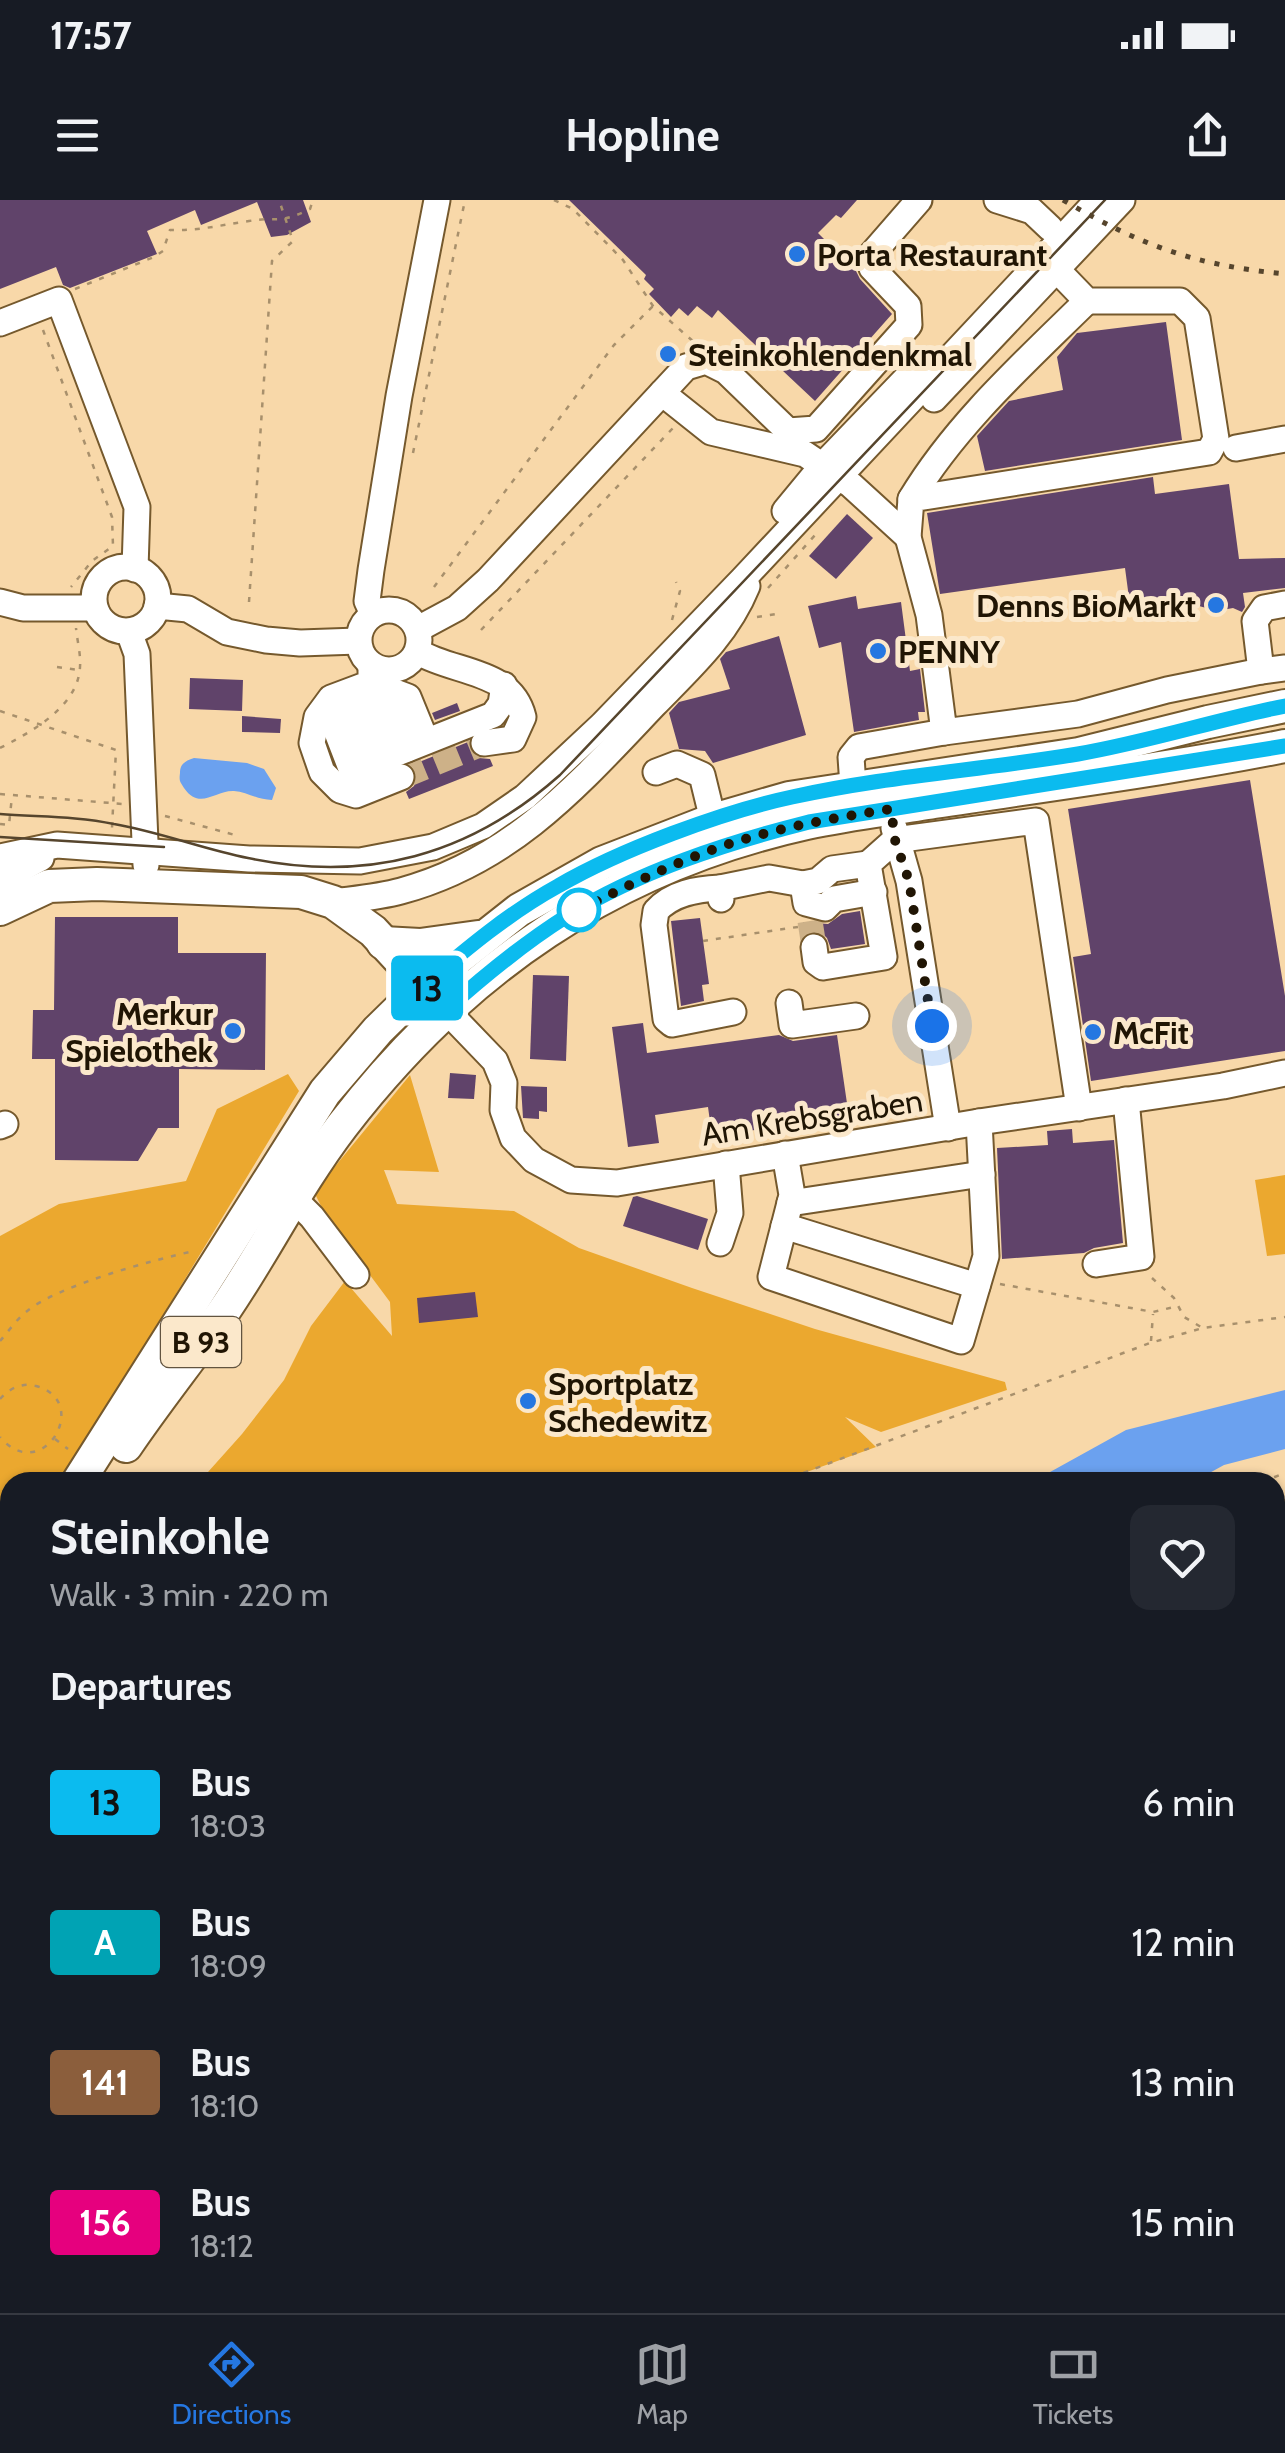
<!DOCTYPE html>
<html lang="en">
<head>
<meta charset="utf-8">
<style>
  :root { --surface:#171b24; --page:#242831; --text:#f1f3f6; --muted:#9ea1a6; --line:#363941; --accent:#2577e1 }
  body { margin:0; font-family:Cabin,sans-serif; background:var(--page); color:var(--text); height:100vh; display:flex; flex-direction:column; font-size:38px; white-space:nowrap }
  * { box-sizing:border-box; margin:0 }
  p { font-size:32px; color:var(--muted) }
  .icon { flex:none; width:55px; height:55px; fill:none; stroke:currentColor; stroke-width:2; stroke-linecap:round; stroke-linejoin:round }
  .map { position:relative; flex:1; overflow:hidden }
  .side { position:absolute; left:0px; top:1272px; width:1285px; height:842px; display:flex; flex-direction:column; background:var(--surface); border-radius:30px 30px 0 0; box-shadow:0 2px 8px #0004 }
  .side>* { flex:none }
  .badge { padding:0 20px; border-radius:8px; font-size:35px; line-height:65px }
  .you { position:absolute; width:50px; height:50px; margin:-25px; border:8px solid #fff; border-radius:50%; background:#1a73e8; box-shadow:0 0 0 15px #1a73e833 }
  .map>.badge { position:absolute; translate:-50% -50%; box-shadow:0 0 0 5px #fff }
  h2 { padding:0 50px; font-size:38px; line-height:90px }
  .round { display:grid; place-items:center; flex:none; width:105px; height:105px; border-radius:20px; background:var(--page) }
  .head { display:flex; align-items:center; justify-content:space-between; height:170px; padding:0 50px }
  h1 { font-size:48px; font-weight:800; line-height:75px }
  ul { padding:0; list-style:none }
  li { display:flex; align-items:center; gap:30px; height:140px; padding:0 50px }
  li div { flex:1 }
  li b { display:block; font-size:38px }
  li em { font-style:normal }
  li .badge { min-width:110px; font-weight:700; text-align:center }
  .status { display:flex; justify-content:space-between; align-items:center; height:70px; padding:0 50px; background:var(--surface); direction:ltr }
  .status svg { height:28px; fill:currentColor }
  header { display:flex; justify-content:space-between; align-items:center; height:130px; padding:0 50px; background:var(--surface); font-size:45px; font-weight:800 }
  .menu { display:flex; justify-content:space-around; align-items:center; height:140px; border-top:2px solid var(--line); background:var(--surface); font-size:28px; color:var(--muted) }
  .menu a { display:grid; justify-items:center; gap:5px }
  .menu .on { color:var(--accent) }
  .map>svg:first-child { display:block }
</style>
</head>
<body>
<div class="status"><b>17:57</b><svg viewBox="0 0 49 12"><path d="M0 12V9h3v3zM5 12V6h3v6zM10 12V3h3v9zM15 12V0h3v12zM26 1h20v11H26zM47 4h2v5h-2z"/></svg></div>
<header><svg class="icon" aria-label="menu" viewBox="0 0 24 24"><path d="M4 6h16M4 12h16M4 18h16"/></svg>Hopline<svg class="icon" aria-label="share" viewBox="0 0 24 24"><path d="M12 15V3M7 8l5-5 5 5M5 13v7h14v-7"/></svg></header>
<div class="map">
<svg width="1285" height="2113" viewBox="0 0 1285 2113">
  <rect width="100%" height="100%" fill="#f8d8a9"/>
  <!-- green -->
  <g fill="#eba82f">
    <path d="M288,874L299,891L62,1282H10V1355L0,1353V1036L59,1004L186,981L217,909Z"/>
    <path d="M410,875L439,972L384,970L397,1004L514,1011L579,1048L692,1088L815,1129L1005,1182L1007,1190L881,1232L845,1217L876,1247L779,1282H189L208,1272L242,1234L284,1180L311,1126L345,1081L392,1136L390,1102L326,1016L314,992Z"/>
    <path d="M1285,975V1054L1267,1056L1255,980Z"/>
    <path d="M1285,1299V1889L1282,1894L1275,1890V1303Z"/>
    <path d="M10,1629V2045L0,2037V1631Z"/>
    <path d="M91,2105H903L894,2113H102Z"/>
  </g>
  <!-- water -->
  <g fill="#6ba1ef">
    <path d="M194,558L247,563L264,569L276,588L272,600C258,600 247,592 234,591C215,590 200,611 184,588C180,581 179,582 180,573C180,564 185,561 194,558Z"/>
    <path d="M1285,1190V1249L1224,1265L1193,1282H1032L1126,1230Z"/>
    <path d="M0,1440H10V1525L0,1524Z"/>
  </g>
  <!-- building -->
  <g fill="#60436a">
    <path d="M0,0H303L311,22L287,35L271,37L257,2L201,25L195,10L147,31L157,54L70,88L63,85L56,67L0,89Z"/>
    <path d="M569,0H857L841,18L836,15L818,33L856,71L860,79L892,114L815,201L718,110L712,118L697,106L688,116L679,108L671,117L649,94L654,89L644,79L646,75Z"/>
    <path d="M1166,122L1182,240L985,271L977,236L1009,201L1063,190L1057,157L1077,133Z"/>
    <path d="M1153,277L1155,294L1229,284L1239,359L1285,358V388L1243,393L1245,407L1242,412L1233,408L1217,411L1199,406L1185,409L1170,403L1150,408L1129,398L1125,368L940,394L927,313Z"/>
    <path d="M847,314L873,338L836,379L809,356Z"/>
    <path d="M856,396L858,409L901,402L910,471L920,469L925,512H918L919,520L854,532L841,442L819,448L808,406Z"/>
    <path d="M779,436L806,535L713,563L705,551L679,549L669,513L679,502L730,489L720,459L726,452Z"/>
    <path d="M190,478L243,480L242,511L189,509Z"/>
    <path d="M457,503L460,511L435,520L432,513Z"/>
    <path d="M242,516L281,519L280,533L242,532Z"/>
    <path d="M468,542L472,554L479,558L490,559L493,566L409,599L406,592L414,586L417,578L412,565Z"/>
    <path d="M1250,580L1285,796V851L1091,881L1073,757L1091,754L1068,609Z"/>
    <path d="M860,711L865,744L831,749L827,738L821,732L805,734L803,722L828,724L842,714Z"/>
    <path d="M55,717H178V753H266L265,870L179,869V928H158L138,961L55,960V859H32L33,810H54Z"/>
    <path d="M700,718L709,784L702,785L704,801L681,806L671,721Z"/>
    <path d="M533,775L569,776L566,861L530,859Z"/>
    <path d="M643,823L647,853L779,835L793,841L837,835L849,917L712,936L708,907L655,915L659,943L628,947L612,827Z"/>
    <path d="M450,873L476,875L474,899L448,898Z"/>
    <path d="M521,886L547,887V912L539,911V919L523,918Z"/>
    <path d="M1072,929L1073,943L1114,940L1123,1043L1094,1048L1084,1053L1002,1059L997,948L1048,945L1047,931Z"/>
    <path d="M637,996L708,1019L698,1050L623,1026L633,997Z"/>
    <path d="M475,1092L478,1117L419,1123L417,1098Z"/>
  </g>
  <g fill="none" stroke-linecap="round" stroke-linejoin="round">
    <!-- minor-tunnel -->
    <g stroke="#cdb188" stroke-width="25" stroke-dasharray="25 12" stroke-linecap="butt">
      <path d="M401,577L484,543"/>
      <path d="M810,721L814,747"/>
    </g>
    <defs>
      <g id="minor">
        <path d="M997,0L1032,11L1050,28"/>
        <path d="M1058,71L1087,101H1180L1197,118L1216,239L1209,252L911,299L908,337L929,415L944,532L1078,514L1167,490L1261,471"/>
        <path d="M0,123L59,100L137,307L135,369"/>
        <path d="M662,193L711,232L805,254L851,285L908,337"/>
        <path d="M934,199L1122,0"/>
        <path d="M1236,248L1285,239"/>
        <path d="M911,299C956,224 1025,162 1087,101"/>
        <path d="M785,311L823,265L924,160"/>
        <circle cx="126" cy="399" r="32"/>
        <path d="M0,402L23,408H95"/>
        <path d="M1285,404L1264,408L1255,421L1261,471L1285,468"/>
        <path d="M157,406L188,409L227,432L266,440L300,443L358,441"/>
        <circle cx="389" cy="440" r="30"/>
        <path d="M373,414L367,401L371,370L399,196L437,0"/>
        <path d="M418,429L457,408L488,380L686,167L706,161L726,171L788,231L816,229L909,125L908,106L872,68V54L919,0"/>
        <path d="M129,432L137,454L146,665"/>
        <path d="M418,452C456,474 511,469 523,517L513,539L484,543"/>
        <path d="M371,465V483L331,498L317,517L312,543L322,572L340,590L356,595L401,577"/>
        <path d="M371,483L335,527L352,571L493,515L501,504L504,485"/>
        <path d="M371,483L408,497L426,541"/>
        <path d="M371,483V510L389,556"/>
        <path d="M371,483L389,504L407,549"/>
        <path d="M364,496L354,518L372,563"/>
        <path d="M656,572L677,564L702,575L713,620"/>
        <path d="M853,586L851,557L859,547L944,532"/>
        <path d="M894,628L909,681L948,928"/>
        <path d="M0,657L57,645L249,659L360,661L433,647L483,626L525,597L602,525L743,379L1098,0"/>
        <path d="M0,680L41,658"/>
        <path d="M803,684L806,703L825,708L834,699L874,692"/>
        <path d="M720,688C697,689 672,693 656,711L654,725L666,819L672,824L733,812"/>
        <path d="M721,699L720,688L769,678L803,684L818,681L832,669L868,664"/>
        <path d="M333,702C355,699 379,697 401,691C512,661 578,585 654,505C690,468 727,435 747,386"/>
        <path d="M814,747L816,762L823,767L884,757L868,664L895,640L1036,621L1079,908"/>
        <path d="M789,803L792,825L856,816"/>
        <path d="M445,809L495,861L504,883L503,910L513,938L534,960L571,980L617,983L979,922L1223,886L1285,873"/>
        <path d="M0,926L5,924"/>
        <path d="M785,954L792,995L771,1077L961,1141L986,1056L979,922"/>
        <path d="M292,997L312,1017L356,1075"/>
        <path d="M790,1003L982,974"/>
        <path d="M784,1026L977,1086"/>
        <path d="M720,1043L730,1013L726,964"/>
        <path d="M1096,1064L1141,1057L1126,900"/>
        <path d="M1097,2113L1104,2105"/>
      </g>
      <g id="major">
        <path d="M0,709L49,686L97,684L301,692L333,702L373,731L436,799"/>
        <path d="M383,743L420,745L478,737"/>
        <path d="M126,1246C157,1200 192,1157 224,1111C265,1051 297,985 342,926C463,769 612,666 807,623C848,614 892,609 934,602C1051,584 1169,569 1285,546"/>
        <path d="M78,1282L325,892L378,830L424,785L519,710L602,663L713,620L789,598L1079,554L1208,522L1285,506"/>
        <path d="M0,1441L10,1426"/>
        <path d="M0,2080L10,2088"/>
        <path d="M32,2105L42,2113"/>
      </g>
    </defs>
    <!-- minor casing -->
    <use href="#minor" stroke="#75592d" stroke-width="29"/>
    <!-- major casing -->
    <use href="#major" stroke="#75592d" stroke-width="36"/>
    <!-- path -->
    <g stroke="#a8906c" stroke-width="2.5" stroke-dasharray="5 8" stroke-linecap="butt">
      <path d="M554,0L573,9L623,60L653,106L695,143"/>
      <path d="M75,89L154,57L163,51L170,30C198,31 221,25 249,21C278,16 278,25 310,9L313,0"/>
      <path d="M43,130L112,317L113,346L92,361L71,387"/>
      <path d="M413,253L465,0"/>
      <path d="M434,387L614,145L657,102"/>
      <path d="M768,388L816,334"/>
      <path d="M249,402L272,61L293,41L279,0"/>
      <path d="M757,417L782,413"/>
      <path d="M672,420L680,391L676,382"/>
      <path d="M481,430L673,228"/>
      <path d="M57,467L79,470"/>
      <path d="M0,511L116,550L112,628"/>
      <path d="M0,548C31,532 78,507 80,467C81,454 77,440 76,428"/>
      <path d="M0,594L123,604"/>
      <path d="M165,616L235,635"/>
      <path d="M0,624L9,625L12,596"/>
      <path d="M703,741L804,726"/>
      <path d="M1152,1078L1174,1098L1184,1117L1201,1127"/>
      <path d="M1000,1084L1153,1112L1178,1106"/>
      <path d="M0,1141C8,1132 16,1120 26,1112C56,1086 153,1060 194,1051"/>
      <path d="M1151,1141L1153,1114"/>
      <path d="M0,1199C9,1189 21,1182 36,1186C93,1201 42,1287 0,1237"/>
      <path d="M55,1239L68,1249"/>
      <path d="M779,1282L1150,1143L1203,1128L1285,1117"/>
      <path d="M1262,1282L1285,1273"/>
      <path d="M1275,1336L1285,1332"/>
      <path d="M0,1546H10"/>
      <path d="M1275,1835L1285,1817"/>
      <path d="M259,2105L263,2113"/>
      <path d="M609,2113L616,2105"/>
    </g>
    <!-- minor -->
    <use href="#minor" stroke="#fff" stroke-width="25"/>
    <!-- major -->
    <use href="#major" stroke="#fff" stroke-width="32"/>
    <!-- tram -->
    <g stroke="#56452d" stroke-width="2.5">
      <path d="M0,614C38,617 77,616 114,624C160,632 203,649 248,658C367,683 469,656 560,575L1105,0"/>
      <path d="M0,637L164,647"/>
    </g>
    <!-- rail -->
    <path stroke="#56452d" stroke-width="5" stroke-dasharray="5 10" stroke-linecap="butt" d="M1063,0C1142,46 1194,65 1285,74"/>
    <defs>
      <path id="major-bridge" d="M0,1405L10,1389"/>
    </defs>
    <!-- major-bridge casing -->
    <use href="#major-bridge" stroke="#75592d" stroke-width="36" stroke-linecap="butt"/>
    <!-- major-bridge -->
    <use href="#major-bridge" stroke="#fff" stroke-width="32"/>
  </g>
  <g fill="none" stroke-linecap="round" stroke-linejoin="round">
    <defs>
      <path id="line" d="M1285,506C1215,520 1148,542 1078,554C983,570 886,576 792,597C722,612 620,650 558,686C509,713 466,749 424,785L446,810C484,776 524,743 567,716C640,671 726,643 809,622L1285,546"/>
    </defs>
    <!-- line casing -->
    <use href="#line" stroke="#fff" stroke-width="22"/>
    <!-- line -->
    <use href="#line" stroke="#0bbbef" stroke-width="15"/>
    <!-- walk -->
    <path stroke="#201504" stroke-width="10" stroke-dasharray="0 18" d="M579,710L572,714C622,688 673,663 726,645C780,627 835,618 891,609L895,640L909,681L932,826"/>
  </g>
  <!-- markers -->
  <g fill="#2577e1" stroke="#fbe8cb" stroke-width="4">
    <circle cx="797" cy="54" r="10"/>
    <circle cx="668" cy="154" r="10"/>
    <circle cx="1216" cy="405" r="10"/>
    <circle cx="878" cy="451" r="10"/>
    <circle cx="233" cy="831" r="10"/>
    <circle cx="1093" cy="832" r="10"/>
    <circle cx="528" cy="1201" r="10"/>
  </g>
  <circle fill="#fff" stroke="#0bbbef" stroke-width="5" cx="579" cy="710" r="20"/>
  <g text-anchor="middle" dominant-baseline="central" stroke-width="10" stroke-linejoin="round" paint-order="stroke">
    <!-- shield labels -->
    <rect fill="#fbe8cb" stroke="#625440" stroke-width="2.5" x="161" y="1117" width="80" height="50" rx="8"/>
    <g font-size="30" font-weight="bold" fill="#201504">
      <text x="201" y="1142">B 93</text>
    </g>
    <!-- poi labels -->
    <g font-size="32" font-weight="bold" fill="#201504" stroke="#fbe8cb" text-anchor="start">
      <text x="817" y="54">Porta Restaurant</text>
      <text x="688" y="154">Steinkohlendenkmal</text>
      <text x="1196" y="405" text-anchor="end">Denns BioMarkt</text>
      <text x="898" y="451">PENNY</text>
      <text x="213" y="813" text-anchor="end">Merkur<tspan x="213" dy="37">Spielothek</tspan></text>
      <text x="1113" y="832">McFit</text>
      <text x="548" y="1183">Sportplatz<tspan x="548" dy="37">Schedewitz</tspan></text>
    </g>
    <!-- street labels -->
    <g font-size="32" fill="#201504" stroke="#fbe8cb">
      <text transform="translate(812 917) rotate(-9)">Am Krebsgraben</text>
    </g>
  </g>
</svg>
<div class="you" style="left:932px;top:826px"></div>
<b class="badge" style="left:427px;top:788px;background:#0bbbef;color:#111">13</b>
<section class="side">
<div class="head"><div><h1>Steinkohle</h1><p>Walk · 3 min · 220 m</p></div><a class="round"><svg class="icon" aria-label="heart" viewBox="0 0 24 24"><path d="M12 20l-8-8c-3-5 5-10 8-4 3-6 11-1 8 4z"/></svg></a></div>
<h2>Departures</h2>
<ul>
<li><span class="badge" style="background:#0bbbef;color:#111">13</span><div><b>Bus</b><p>18:03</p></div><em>6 min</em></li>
<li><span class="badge" style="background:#00a3b4;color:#fff">A</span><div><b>Bus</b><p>18:09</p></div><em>12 min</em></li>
<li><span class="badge" style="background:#8b5e3c;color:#fff">141</span><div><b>Bus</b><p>18:10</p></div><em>13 min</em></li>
<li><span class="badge" style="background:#e6007e;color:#fff">156</span><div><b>Bus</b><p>18:12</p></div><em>15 min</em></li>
</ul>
</section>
</div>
<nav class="menu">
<a class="on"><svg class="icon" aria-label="directions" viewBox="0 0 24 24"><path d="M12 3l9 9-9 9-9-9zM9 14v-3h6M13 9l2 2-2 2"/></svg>Directions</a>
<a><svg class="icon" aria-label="map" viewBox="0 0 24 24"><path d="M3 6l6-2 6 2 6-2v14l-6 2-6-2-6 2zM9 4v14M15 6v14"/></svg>Map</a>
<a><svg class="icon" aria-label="tickets" viewBox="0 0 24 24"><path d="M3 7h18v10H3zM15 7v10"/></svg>Tickets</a>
</nav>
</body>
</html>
